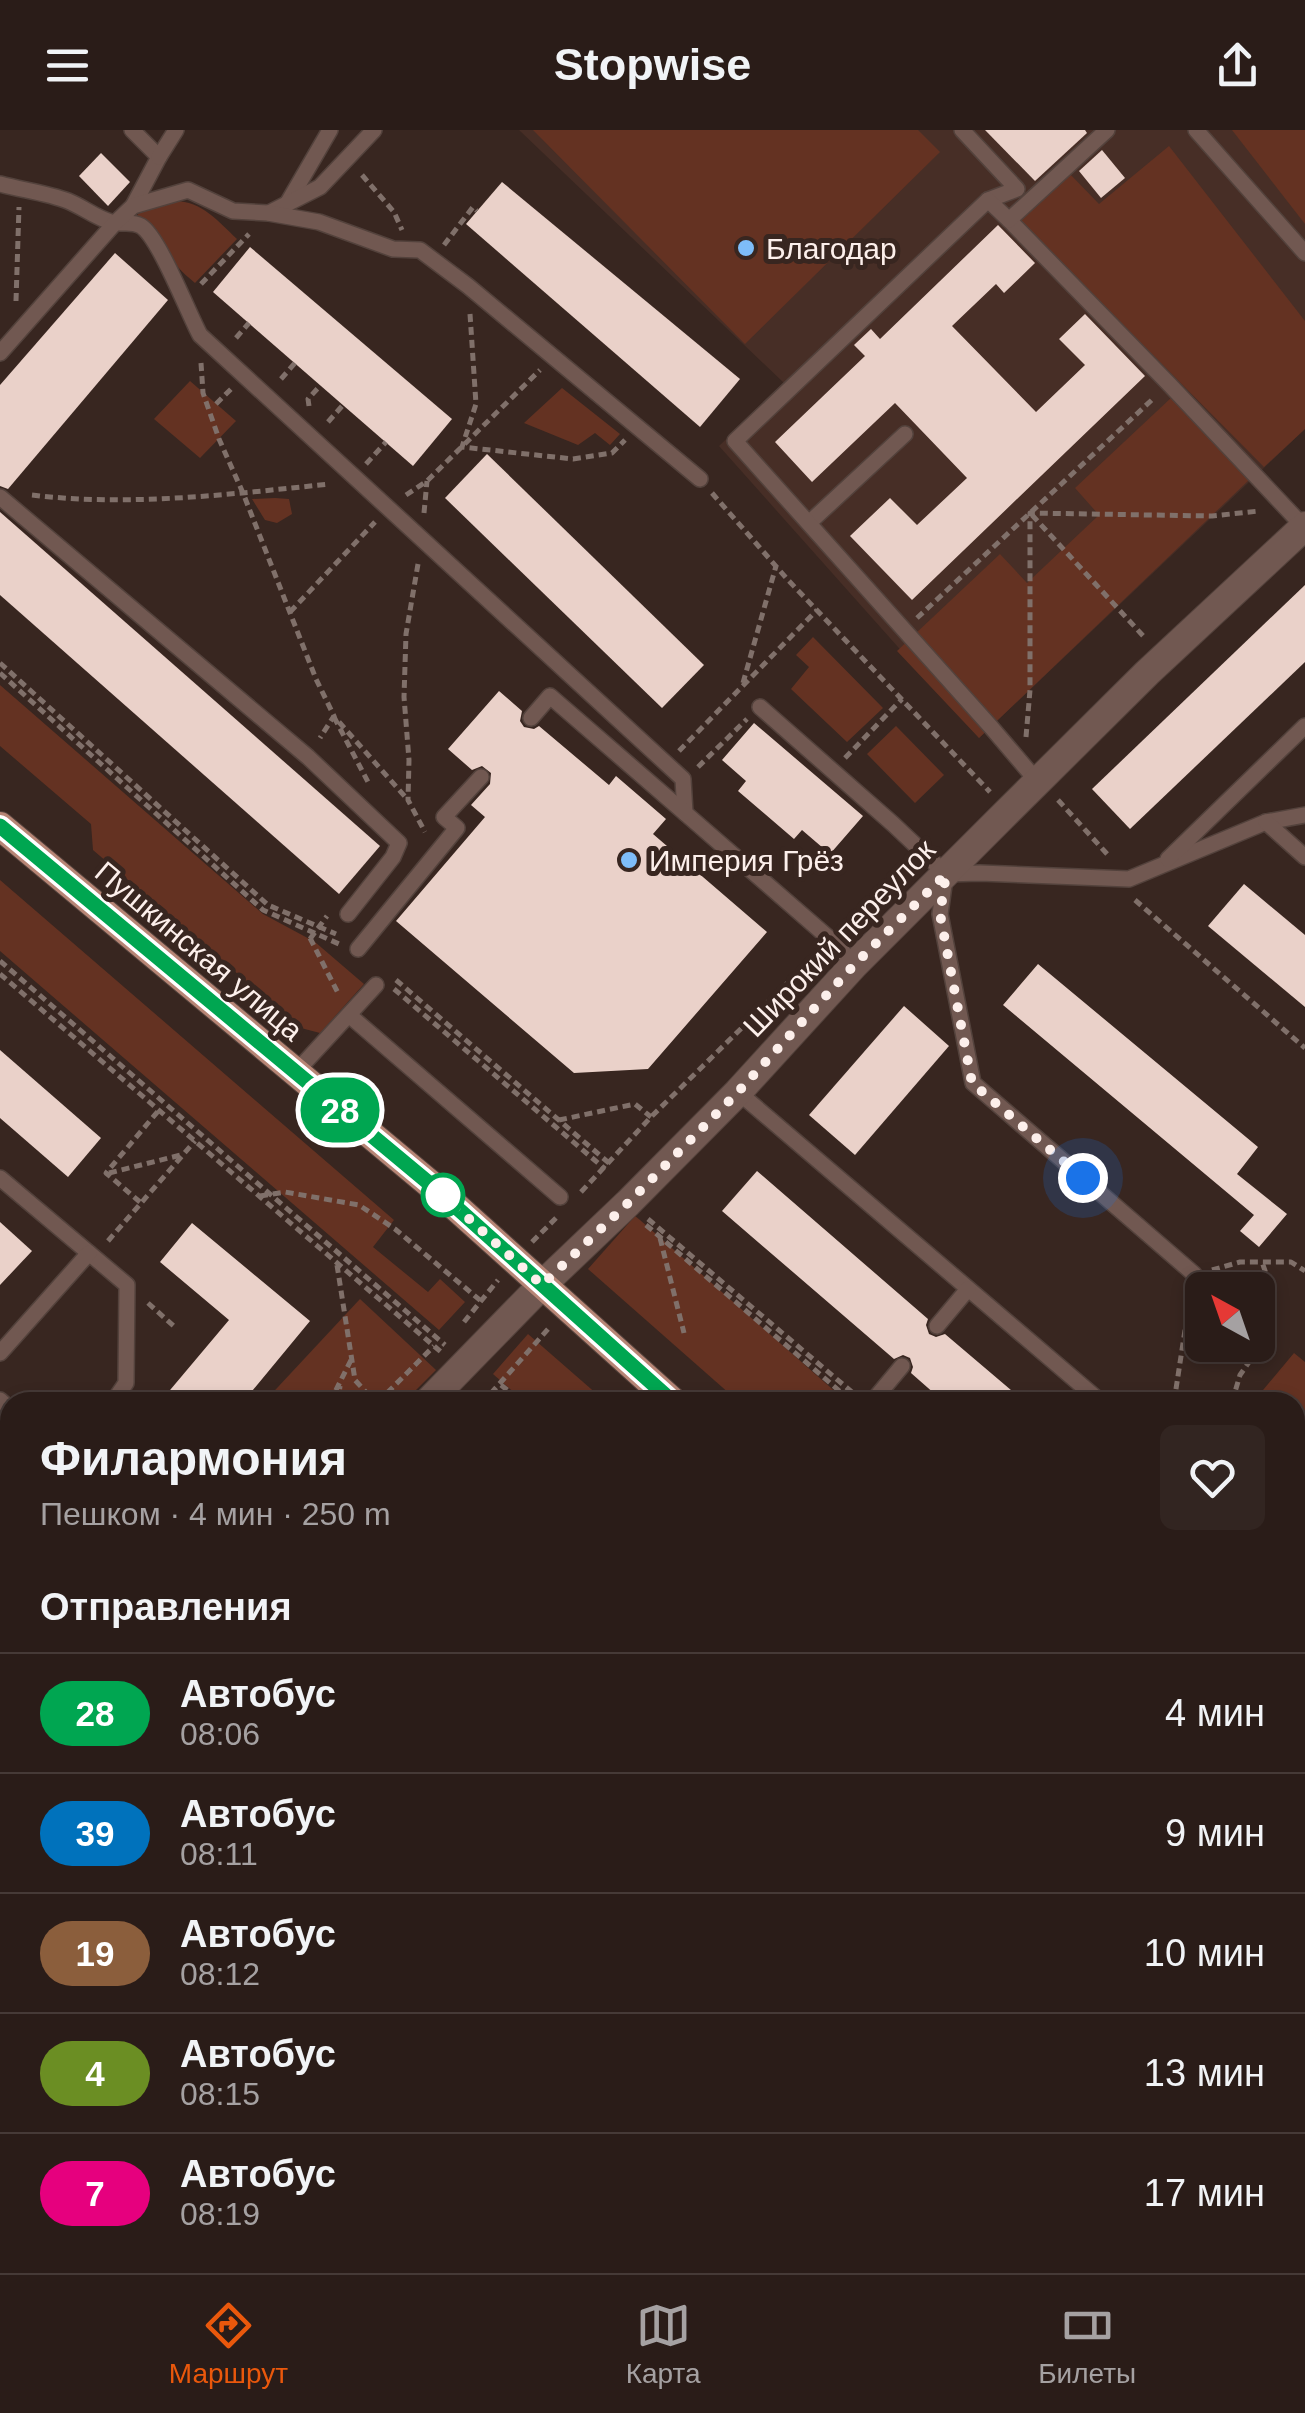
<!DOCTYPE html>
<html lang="ru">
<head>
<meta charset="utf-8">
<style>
  :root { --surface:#2a1c18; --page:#322521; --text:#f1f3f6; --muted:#a5a1a2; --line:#463a37; --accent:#ea580c }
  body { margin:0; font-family:Helvetica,sans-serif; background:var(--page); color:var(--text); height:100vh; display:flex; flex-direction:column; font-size:38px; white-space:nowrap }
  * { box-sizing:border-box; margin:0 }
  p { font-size:32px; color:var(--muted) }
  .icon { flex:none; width:55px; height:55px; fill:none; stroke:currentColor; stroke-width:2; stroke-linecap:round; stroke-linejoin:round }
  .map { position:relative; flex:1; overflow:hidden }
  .sheet { position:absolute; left:0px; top:1262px; width:1305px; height:882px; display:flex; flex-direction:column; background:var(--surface); border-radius:30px 30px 0 0; box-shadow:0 5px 15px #0003,0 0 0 2px var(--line) }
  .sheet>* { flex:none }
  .badge { padding:0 20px; border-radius:32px; font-size:35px; line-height:65px }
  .needle { width:65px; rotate:320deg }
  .fabs { position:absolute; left:1185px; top:1142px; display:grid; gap:20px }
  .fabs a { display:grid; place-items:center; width:90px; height:90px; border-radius:15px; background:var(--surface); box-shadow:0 5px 15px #0003,0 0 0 2px var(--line); font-size:50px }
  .you { position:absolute; width:50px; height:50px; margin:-25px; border:8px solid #fff; border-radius:50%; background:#1a73e8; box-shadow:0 0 0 15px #1a73e833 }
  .map>.badge { position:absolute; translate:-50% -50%; box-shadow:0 0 0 5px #fff }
  h2 { padding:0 40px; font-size:38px; line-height:90px }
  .round { display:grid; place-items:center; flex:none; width:105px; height:105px; border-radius:15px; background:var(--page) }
  .headline { display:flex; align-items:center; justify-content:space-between; height:170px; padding:0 40px }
  h1 { font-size:48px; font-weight:800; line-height:75px }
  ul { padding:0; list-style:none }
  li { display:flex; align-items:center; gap:30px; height:120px; padding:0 40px; border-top:2px solid var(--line) }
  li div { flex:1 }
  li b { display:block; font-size:38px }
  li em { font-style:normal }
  li .badge { min-width:110px; font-weight:700; text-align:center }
  header { display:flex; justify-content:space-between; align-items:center; height:130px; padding:0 40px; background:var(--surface); font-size:45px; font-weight:800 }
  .menu { display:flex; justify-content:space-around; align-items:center; height:140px; border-top:2px solid var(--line); background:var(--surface); font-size:28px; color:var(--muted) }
  .menu a { display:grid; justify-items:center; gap:5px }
  .menu .selected { color:var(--accent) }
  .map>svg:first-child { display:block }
</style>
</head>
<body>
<header><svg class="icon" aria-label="menu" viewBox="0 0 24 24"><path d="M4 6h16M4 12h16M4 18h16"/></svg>Stopwise<svg class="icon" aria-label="share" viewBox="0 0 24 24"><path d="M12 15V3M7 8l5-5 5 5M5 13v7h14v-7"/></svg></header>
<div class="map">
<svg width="1305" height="2143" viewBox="0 0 1305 2143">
  <rect width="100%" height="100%" fill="#382620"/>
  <!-- built -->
  <g fill="#472e26">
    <path d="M519,0H1305V299L979,608L719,316L784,253Z"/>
    <path d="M10,1740V2135H460L468,2143H0V1749Z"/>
  </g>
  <!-- green -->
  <g fill="#643222">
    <path d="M533,0H918L940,22L745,214Z"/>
    <path d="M1232,0H1305V94Z"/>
    <path d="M1169,16L1305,191V299L1264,337L1018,89L1068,42L1099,74Z"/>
    <path d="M173,71C201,70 218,91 237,109L195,153C189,148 182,142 177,136C165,118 159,91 135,87L143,80Z"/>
    <path d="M190,251L236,291L200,328L154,289Z"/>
    <path d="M562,258L620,304L610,315L595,303L578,315L524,293Z"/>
    <path d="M1172,267L1250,349L979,608L897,521L1000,424L1027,453L1099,385L1075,358Z"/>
    <path d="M275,368L289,369L292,384L277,393L265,390L252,369Z"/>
    <path d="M813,507L883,578L847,612L791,559L809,537L796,525Z"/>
    <path d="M0,555L263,784L315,812L364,854L320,903L301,898L93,720L91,694L0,616Z"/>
    <path d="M896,596L944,645L915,673L867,624Z"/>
    <path d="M0,750L394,1090L373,1117L428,1162L440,1149L465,1172L439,1200L0,821Z"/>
    <path d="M635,1086L640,1090L847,1272H739L588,1139Z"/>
    <path d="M360,1169L436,1240L404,1272H264Z"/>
    <path d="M528,1204L606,1272H525L493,1244Z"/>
    <path d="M1294,1223L1305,1232V1316L1295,1308V1272H1253Z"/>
    <path d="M10,1547V1670L0,1681V1558Z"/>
  </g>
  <!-- building -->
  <g fill="#ead1c9">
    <path d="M985,0H1085L1087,3L1035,51Z"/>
    <path d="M1102,20L1125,48L1101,68L1079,41Z"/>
    <path d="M101,23L130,52L108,76L79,46Z"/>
    <path d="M502,52L740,249L700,297L466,94Z"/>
    <path d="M998,95L1035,133L1004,163L996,154L952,196L1036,282L1085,235L1059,209L1085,184L1145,246L912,470L850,406L890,368L917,395L967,348L895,273L812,352L775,312L865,226L854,215L871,199L880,209Z"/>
    <path d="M250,117L452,289L413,336L213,162Z"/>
    <path d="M115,123L168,170L8,359L0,356V255Z"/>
    <path d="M487,324L704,535L662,578L445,368Z"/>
    <path d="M0,382L380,716L339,764L0,465Z"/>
    <path d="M1305,455V532L1130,699L1092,659Z"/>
    <path d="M499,561L522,581L520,591L524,597L534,599L539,596L609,655L616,646L666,689L653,704L767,802L648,939L574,943L396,791L485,687L471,675L490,654L491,643L482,636L472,640L448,619Z"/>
    <path d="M754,593L863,686L830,724L802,700L794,709L738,661L746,651L722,630Z"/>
    <path d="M1244,754L1305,805V877L1208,796Z"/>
    <path d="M1038,834L1258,1017L1237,1044L1287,1084L1259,1117L1240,1101L1254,1085L1003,875Z"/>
    <path d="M904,876L949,916L855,1025L809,985Z"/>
    <path d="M0,920L101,1008L68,1047L0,988Z"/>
    <path d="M757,1041L928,1189L926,1195L929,1204L936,1207L945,1204L1025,1272H944L911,1243L913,1237L910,1228L903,1225L894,1229L722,1081Z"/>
    <path d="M0,1092L32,1121L0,1155Z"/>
    <path d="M192,1093L310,1191L243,1272H160L229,1190L160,1132Z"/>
  </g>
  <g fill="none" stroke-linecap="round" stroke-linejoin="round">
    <defs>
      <g id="service">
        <path d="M132,0L159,27L133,76"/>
        <path d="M962,0L1017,59L988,70"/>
        <path d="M1196,0L1305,123"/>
        <path d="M159,27L176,0"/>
        <path d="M0,54C22,60 47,63 68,71C83,77 96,88 111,92C120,95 131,90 141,96C159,107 188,183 200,205L683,649L685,683L838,816L854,835"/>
        <path d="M287,74L330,0"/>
        <path d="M269,83L320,57L374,0"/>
        <path d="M1009,90L1169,254L1304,397"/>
        <path d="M0,223L114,94L133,76L188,60L233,81L268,83L319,92L393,119L420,120L468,156L700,349"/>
        <path d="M0,367L308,627L399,713L393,727L348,784"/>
        <path d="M809,393L905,304"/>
        <path d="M760,577L893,694L946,744L980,743L1129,749L1266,692L1305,685"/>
        <path d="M531,588L550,566L685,683"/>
        <path d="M1037,651L991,597L735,311L988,70L1009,90L1107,0"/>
        <path d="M1266,692L1305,727"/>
        <path d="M1168,729L1305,596"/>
        <path d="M945,748L940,784L973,953L1194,1144"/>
        <path d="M358,819L457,698L444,687L481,647"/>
        <path d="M349,885L560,1067"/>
        <path d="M295,943L376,855"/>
        <path d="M738,962L1101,1272"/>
        <path d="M0,1048L127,1155L126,1253L113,1272"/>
        <path d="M937,1196L968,1159"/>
        <path d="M0,1223L89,1123"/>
        <path d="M0,1270L10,1279"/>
        <path d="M872,1272L902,1236"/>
        <path d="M1295,1436L1305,1445"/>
        <path d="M0,1556L10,1546"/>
        <path d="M0,1627L10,1638"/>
        <path d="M0,2066L10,2055"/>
        <path d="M1295,2117L1305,2124"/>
        <path d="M224,2135L232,2143"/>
        <path d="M510,2135L518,2143"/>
        <path d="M691,2135L701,2143"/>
        <path d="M189,2143L196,2135"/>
        <path d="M782,2143L788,2135"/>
        <path d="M988,2143L995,2135"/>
      </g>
      <path id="minor" d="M1295,1635L1305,1621"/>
      <g id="tertiary">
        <path d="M428,1272L542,1155L628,1073L738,962L854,835L1002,687L1147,543L1305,396"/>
        <path d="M0,1709L10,1699"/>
      </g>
      <g id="primary">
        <path d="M0,696L436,1059L673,1272"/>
        <path d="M1295,1815L1305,1823"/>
      </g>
    </defs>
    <!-- service casing -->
    <use href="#service" stroke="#53423c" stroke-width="18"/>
    <!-- minor casing -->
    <use href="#minor" stroke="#53423c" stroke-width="30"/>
    <!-- tertiary casing -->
    <use href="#tertiary" stroke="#53423c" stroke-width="30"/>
    <!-- primary casing -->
    <use href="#primary" stroke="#53423c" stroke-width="30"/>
    <!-- path -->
    <g stroke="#80706a" stroke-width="5" stroke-dasharray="8 5" stroke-linecap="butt">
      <path d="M362,45L394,82L402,100"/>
      <path d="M444,115L473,77L477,81"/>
      <path d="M201,154L249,104"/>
      <path d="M16,171L19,77"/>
      <path d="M470,184L476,274L462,317L573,329L612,323L625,310"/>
      <path d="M236,208L249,193"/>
      <path d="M201,233L203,263L219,309L243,363L316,549L334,586L320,608"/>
      <path d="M281,249L295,233"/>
      <path d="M216,274L231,259"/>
      <path d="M309,276L308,269L318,258"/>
      <path d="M328,292L343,275"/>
      <path d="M366,334L386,312"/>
      <path d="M712,363L788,450L990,662"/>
      <path d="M32,365C131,377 231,364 330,354"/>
      <path d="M406,365L427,351L540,240"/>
      <path d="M424,383L427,351"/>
      <path d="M1032,385L1146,509"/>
      <path d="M418,434L406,504L404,567L409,630L408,670L425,702"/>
      <path d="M290,482L375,392"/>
      <path d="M917,488L1155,267"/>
      <path d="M0,533L268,775L336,804"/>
      <path d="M0,543L263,780L339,814"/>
      <path d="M743,553L776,436"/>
      <path d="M334,587L368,652"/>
      <path d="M339,592L408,670"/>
      <path d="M1026,607L1030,560V383L1212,386L1259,381"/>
      <path d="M679,621L817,480"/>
      <path d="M845,628L902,569"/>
      <path d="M698,637L747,589"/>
      <path d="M1058,670L1108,725"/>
      <path d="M1135,770L1305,918"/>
      <path d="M310,808L339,865"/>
      <path d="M310,809L327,786"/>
      <path d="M0,831L445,1215"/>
      <path d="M0,844L441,1222"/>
      <path d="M396,850L610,1034"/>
      <path d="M394,859L605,1039"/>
      <path d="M559,990L635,974L651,987"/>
      <path d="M109,1043L181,1025"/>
      <path d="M581,1062L651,987L816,825"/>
      <path d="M260,1066L285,1062L359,1075L395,1099L481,1171"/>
      <path d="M140,1072L106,1043L159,980"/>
      <path d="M648,1089L853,1263"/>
      <path d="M646,1095L850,1270"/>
      <path d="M660,1108L684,1203"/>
      <path d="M108,1111L195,1011"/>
      <path d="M532,1112L556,1088"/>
      <path d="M337,1135L355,1250L375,1272"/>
      <path d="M1212,1140L1240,1132H1291L1305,1141"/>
      <path d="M148,1173L177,1199"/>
      <path d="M464,1192L498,1150"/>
      <path d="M501,1255L522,1272"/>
      <path d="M330,1272L351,1230"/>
      <path d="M338,1272L340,1256"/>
      <path d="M378,1272L434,1216"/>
      <path d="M505,1272L493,1261L549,1198"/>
      <path d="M1174,1272L1191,1161"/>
      <path d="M1232,1272L1240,1245L1274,1196L1273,1164L1262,1132"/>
      <path d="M1295,1317H1305"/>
      <path d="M1295,1706L1305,1720"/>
      <path d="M1295,1725L1305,1737"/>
      <path d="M1295,1893L1305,1901"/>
      <path d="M1295,1908L1305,1917"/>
      <path d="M1129,2135L1133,2143"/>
    </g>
    <!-- service -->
    <use href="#service" stroke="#715851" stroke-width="15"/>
    <!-- minor -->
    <use href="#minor" stroke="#715851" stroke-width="28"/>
    <!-- tertiary -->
    <use href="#tertiary" stroke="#715851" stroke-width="28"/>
    <!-- primary -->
    <use href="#primary" stroke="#b78575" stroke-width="28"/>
  </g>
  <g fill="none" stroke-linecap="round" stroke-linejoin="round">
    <defs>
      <path id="line" d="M0,696L436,1059L673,1272"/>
    </defs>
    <!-- line casing -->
    <use href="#line" stroke="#fff" stroke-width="22"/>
    <!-- line -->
    <use href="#line" stroke="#00a651" stroke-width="15"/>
    <!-- walk -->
    <path stroke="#fcefeb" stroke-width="10" stroke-dasharray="0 18" d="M443,1065L436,1059L542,1155L628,1073L738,962L854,835L946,744L940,784L972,953L1083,1048"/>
  </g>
  <!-- markers -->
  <g fill="#7ebdf9" stroke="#382620" stroke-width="4">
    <circle cx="746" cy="118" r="10"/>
    <circle cx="629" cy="730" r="10"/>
  </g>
  <circle fill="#fff" stroke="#00a651" stroke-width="5" cx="443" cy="1065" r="20"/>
  <g text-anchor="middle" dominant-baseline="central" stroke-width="10" stroke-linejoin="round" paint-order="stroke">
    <!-- poi labels -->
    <g font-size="30" fill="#fcefeb" stroke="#382620" text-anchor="start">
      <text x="766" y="118">Благодар</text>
      <text x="649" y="730">Империя Грёз</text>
    </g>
    <!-- street labels -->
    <g font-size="30" fill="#fcefeb" stroke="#382620">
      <text transform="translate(839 808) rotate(-46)">Широкий переулок</text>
      <text transform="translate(199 821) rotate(40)">Пушкинская улица</text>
    </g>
  </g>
</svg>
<div class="fabs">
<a><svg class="needle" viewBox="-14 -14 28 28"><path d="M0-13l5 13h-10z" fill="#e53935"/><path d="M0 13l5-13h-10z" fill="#a5a1a2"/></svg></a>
</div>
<div class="you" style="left:1083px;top:1048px"></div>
<b class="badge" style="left:340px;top:980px;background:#00a651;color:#fff">28</b>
<section class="sheet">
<div class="headline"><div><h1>Филармония</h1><p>Пешком · 4 мин · 250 m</p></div><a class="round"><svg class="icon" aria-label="heart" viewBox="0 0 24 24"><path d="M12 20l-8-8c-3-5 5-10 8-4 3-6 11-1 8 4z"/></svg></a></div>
<h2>Отправления</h2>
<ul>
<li><span class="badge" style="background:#00a651;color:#fff">28</span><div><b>Автобус</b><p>08:06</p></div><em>4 мин</em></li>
<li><span class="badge" style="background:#0072bc;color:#fff">39</span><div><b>Автобус</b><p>08:11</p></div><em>9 мин</em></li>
<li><span class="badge" style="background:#8b5e3c;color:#fff">19</span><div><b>Автобус</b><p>08:12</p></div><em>10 мин</em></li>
<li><span class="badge" style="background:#6b8e23;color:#fff">4</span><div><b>Автобус</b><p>08:15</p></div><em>13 мин</em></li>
<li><span class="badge" style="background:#e6007e;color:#fff">7</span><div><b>Автобус</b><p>08:19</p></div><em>17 мин</em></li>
</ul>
</section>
</div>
<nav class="menu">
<a class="selected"><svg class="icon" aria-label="directions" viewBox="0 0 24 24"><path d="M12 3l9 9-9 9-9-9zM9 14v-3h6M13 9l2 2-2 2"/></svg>Маршрут</a>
<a><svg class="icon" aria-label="map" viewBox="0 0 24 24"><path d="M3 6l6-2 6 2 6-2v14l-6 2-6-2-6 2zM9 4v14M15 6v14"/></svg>Карта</a>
<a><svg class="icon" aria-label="tickets" viewBox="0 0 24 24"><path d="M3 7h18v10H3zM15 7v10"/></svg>Билеты</a>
</nav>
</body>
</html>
